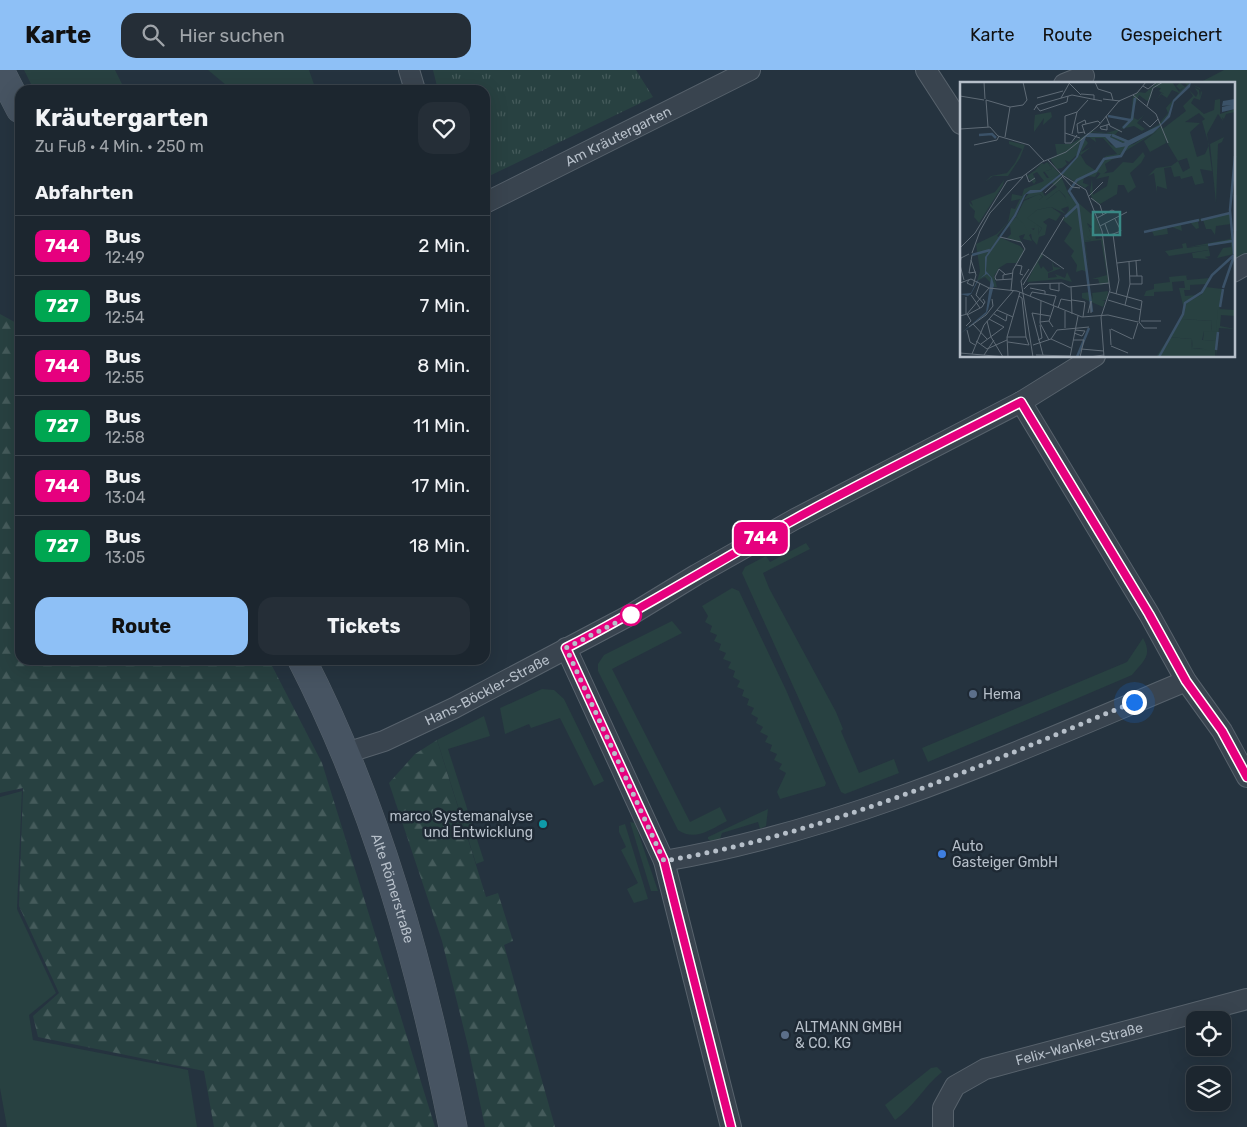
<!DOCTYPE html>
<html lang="de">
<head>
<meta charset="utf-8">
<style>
  :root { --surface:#1c262f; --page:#252e37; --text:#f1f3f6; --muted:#a0a5aa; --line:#3a434b; --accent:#8ec0f6 }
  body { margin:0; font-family:Rubik,sans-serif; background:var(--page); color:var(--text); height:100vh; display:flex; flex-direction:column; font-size:19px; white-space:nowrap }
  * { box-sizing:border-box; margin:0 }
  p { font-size:16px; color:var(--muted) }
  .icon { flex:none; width:28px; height:28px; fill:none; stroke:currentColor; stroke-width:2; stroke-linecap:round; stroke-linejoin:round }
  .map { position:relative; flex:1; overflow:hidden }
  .details { position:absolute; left:15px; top:15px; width:475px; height:580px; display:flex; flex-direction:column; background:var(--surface); border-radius:15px; box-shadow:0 5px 20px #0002,0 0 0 1px var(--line) }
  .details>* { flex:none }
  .badge { padding:0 10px; border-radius:8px; font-size:18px; line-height:32px }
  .fabs { position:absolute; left:1186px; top:941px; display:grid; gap:10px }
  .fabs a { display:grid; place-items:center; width:45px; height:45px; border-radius:10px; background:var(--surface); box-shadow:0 5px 20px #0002,0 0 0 1px var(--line); font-size:25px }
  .you { position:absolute; width:25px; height:25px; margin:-12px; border:4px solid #fff; border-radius:50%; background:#1a73e8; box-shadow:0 0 0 8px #1a73e833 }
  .map>.badge { position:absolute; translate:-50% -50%; box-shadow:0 0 0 2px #fff }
  h2 { padding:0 20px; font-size:19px; line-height:45px }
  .round { display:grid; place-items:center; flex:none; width:52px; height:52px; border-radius:15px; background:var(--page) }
  .overview { display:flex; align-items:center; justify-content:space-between; height:85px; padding:0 20px }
  h1 { font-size:24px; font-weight:700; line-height:38px }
  .button { display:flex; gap:10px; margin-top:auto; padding:10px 20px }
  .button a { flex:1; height:58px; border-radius:15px; background:var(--accent); color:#111; font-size:20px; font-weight:700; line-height:58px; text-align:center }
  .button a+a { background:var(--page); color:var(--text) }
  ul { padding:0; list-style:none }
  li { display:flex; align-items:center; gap:15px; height:60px; padding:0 20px; border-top:1px solid var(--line) }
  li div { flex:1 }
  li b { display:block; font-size:19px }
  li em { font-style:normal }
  li .badge { min-width:55px; font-weight:700; text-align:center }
  header { display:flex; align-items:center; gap:30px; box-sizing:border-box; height:70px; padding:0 25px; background:var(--accent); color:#111 }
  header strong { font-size:24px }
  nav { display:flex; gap:28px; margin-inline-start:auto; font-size:18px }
  .search { width:350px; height:45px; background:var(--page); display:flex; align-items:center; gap:12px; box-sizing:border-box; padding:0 18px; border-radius:15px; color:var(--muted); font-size:19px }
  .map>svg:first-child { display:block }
</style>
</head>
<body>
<header>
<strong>Karte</strong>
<div class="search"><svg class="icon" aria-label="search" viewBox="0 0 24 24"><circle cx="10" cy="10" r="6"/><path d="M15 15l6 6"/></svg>Hier suchen</div>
<nav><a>Karte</a><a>Route</a><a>Gespeichert</a></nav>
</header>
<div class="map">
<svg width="1247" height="1057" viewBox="0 0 1247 1057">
  <defs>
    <pattern id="forest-firs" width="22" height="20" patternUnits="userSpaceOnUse" patternTransform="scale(1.25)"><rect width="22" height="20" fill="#284141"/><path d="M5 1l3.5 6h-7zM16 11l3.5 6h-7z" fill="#455b5b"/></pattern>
    <pattern id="park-tufts" width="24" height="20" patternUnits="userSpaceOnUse" patternTransform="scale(1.25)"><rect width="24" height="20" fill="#284141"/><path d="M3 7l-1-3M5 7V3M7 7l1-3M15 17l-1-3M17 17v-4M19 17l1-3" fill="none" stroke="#455b5b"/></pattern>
  </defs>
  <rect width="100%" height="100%" fill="#25333f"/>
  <!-- grass -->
  <g fill="#284141">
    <path d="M24,0H115L125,20H34Z"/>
    <path d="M208,0H309L316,20H232Z"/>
    <path d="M1224,0H1247V185L1233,193V14H1197Z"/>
    <path d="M806,473L810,479L763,503L769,518L836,642L843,659L841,661L859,703L894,689L899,703L845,724L841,722L742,503L745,497L766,486L770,492Z"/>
    <path d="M732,518L739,521L786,620L826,713L825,716L780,729L777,722L786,703L779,699L782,694L774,690L777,684L770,681L772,675L765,672L768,666L760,662L763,657L756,653L758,648L751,644L754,638L747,635L749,629L742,626L744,620L737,617L740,611L733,607L735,601L728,598L731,592L723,589L726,583L719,580L721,574L714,571L717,565L710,562L712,556L705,552L708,546L702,536Z"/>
    <path d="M672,551L682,563L612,599L690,752L720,737L727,751C711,759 695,772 678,760L598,601V594L604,585Z"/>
    <path d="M1143,568C1153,586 1143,591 1132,605L928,692L922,678L1127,592Z"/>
    <path d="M542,619L554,620L564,629L604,711L594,716L560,648L531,658L529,654L505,664L500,638Z"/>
    <path d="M484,646L490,666L448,679L484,791L476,794L437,670Z"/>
    <path d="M22,721L17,839L56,923L29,945L33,970L188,1000L197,1057H7L0,1018V727Z"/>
    <path d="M768,739L766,756L760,759L758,752L722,763L720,769L711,771L708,769V767Z"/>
    <path d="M630,752L635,753L658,821H651Z"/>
    <path d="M625,754L648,829L634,833L627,819L638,813L621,780L626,777L619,762V756Z"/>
    <path d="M937,997L942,1002C924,1016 914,1037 895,1050L885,1035L931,998Z"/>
  </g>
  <!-- forest -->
  <g fill="url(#forest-firs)">
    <path d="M0,244L20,255V590H269L322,693L435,1057H214L204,1001L38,967L33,946L59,923L19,836L23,718L0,723Z"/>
    <path d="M437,670L486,827L498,823L513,871L504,875L555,1057H485L468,976L442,871L389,713L415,684Z"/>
  </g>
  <!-- park -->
  <path fill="url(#park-tufts)" d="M433,0H636L653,27L485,108V20H438Z"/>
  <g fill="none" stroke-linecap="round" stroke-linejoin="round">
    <defs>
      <g id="street">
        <path d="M409,0L415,20"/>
        <path d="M926,0L961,54"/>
        <path d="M1064,14L1084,6"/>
        <path id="s1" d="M485,133L750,0"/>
        <path d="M1233,202L1247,194"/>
        <path d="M1021,332L1149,544L1186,611L1222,661L1247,707"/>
        <path d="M566,578L664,791L731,1057"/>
        <path id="s2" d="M346,683L384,671L454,638L632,544L696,505L795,449L1021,332L1095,286"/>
        <path d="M664,791C846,760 1016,682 1186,611"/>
        <path id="s3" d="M943,1057V1038L955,1016L985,999L1247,929"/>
      </g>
      <g id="secondary">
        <path d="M0,0L20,39"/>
        <path id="s4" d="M302,590C377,736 421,897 453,1057"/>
      </g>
    </defs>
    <!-- street casing -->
    <use href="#street" stroke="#57626c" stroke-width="22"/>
    <!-- secondary casing -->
    <use href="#secondary" stroke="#57626c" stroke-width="29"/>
    <!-- street -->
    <use href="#street" stroke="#39444f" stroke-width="20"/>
    <!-- secondary -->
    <use href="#secondary" stroke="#475462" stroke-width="28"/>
  </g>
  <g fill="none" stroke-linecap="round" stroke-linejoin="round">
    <defs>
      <path id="line" d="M731,1057L664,791L566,578C644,538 718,491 795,449C869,408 946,371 1021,332L1149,544L1186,611L1222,661L1247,707"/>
    </defs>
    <!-- line casing -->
    <use href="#line" stroke="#fff" stroke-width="11"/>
    <!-- line -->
    <use href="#line" stroke="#e6007e" stroke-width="8"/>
    <!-- walk -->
    <path stroke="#b6bfc9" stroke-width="5" stroke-dasharray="0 9" d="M631,545L566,578L664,791C829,763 981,696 1134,632"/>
  </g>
  <!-- markers -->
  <circle fill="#fff" stroke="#e6007e" stroke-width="2.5" cx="631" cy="545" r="10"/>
  <g fill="#5c6f8a" stroke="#1e2934" stroke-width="2">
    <circle cx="973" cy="624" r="5"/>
    <circle cx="785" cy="965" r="5"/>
  </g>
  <circle fill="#0f9aa8" stroke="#1e2934" stroke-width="2" cx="543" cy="754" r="5"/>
  <circle fill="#3f7fe0" stroke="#1e2934" stroke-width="2" cx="942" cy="784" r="5"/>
  <g text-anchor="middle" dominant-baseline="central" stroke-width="5" stroke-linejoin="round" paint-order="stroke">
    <!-- street labels -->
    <g font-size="14" fill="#b6bfc9" stroke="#1e2934">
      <text stroke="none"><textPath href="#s1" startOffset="149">Am Kräutergarten</textPath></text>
      <text stroke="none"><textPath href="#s2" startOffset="155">Hans-Böckler-Straße</textPath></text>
      <text stroke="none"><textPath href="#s4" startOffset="246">Alte Römerstraße</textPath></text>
      <text stroke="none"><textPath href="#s3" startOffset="176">Felix-Wankel-Straße</textPath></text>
    </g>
    <!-- poi labels -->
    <g font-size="14" fill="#b6bfc9" stroke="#1e2934" text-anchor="start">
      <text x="983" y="624">Hema</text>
      <text x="533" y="746" text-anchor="end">marco Systemanalyse<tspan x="533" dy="16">und Entwicklung</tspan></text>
      <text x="952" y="776">Auto<tspan x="952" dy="16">Gasteiger GmbH</tspan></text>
      <text x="795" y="957">ALTMANN GMBH<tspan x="795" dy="16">&amp; CO. KG</tspan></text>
    </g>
  </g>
  <!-- overview -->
  <g transform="translate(960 12)">
    <rect width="275" height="275" fill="#25333f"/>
    <path d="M198,0H212L219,10L224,5L220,8L216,4L220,1L225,5L227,3L224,0H231L213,18L208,33L200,43L174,59L163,61L150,55L152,52L133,50L120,59L117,73L109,80L105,78L107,82L102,86L97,87L90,77L97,73L95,62H111L132,49L146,51L160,47L155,53L169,59L198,43L208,31L206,26L219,11L212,8L207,16L201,12L196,19L201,11L204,12L199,9L201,6L193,5L191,16L187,19L179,13L174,25V36L178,38L184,33L177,41L185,47L182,49L174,44L161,47L171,35L173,14L179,10L185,11ZM91,30L92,35L83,43L84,36L74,50V43L78,41L74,43L75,33ZM202,44L206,61L190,70L184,59L197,49L145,82L147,89L142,93L138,90L135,95L126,94L136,89L146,74L157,72L143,56H135L136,60L129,55L125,57L128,61L121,70L131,65L121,73L120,72L123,58L129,54L145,55L151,63L160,65L174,62ZM264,55L262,60L258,62L256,121L250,62ZM49,59L65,63L60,76L48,94H33L25,100L31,94L47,91L55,81L62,67L49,62ZM87,79L100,92L90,97L84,89L75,88L82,81L88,86L86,89L92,87ZM99,108L109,120V124L101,127L106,132L91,125L77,128L68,136L82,146L78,153L79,145L71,147L73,150L68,154L56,135L64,119L79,112L83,115L79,118H86ZM270,132L271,142L256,144L255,153L251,147H246L243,138L238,139L239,146L236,147L229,139ZM127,141L130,146L133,145L136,157L143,156L149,201L140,203L138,197H132L147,193L141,158L125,160L129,189L124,159L131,158L125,155L131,153ZM221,143L222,149L212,145L207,146L208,152L194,154L192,149L204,145ZM270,152L274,172L257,176L263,166L271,165V161L229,165L270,157ZM249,168L250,174L245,175L249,177L233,176L232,171ZM226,193L227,198L250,196L246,202L230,203V208H224L225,214L237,213L223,223L219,206H225L224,199L212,200L213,209L194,210V214H184L186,209L194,207V202L210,200L209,195L229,193ZM246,205L262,207L256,258H245L256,259L255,275H200L209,255L232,257L231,267H244L232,266L233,258H243L244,249H251L252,239L221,237L224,233L225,222L242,212ZM148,209L147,218H142L145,219L143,225L122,216V211L130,210L133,218L132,211Z" fill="#284141"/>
    <path d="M233,3L240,6L242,11L240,18L234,16L231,21L244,32L254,28L255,18L260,17V32L275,27V30L266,32L264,37L262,35L263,39L258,32L247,52L252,89L240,87L244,101L235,103L232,94L221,97L220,94L214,95L211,85L204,86L207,107L197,104V111L194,91L188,94L196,86L211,84L218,79L223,90L230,86L227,76L218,79L200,49L226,29L223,24L233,14L229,8L236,15L238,11L235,6L239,8L240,15L241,8ZM239,31L245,37L242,39L249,63L245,72L237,75L230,50L240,41L225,40ZM183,70L185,74L181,81L170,91L176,105L168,111L164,103H158L157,112L140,122L133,118L130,110L132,97L133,113L147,104L149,94L136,97L140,92L153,90L163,80L173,81ZM120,72L126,82L136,89L124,95L123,101L129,103L125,106L102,92ZM87,80L92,87L83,90L87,96L99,93L80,108H70L64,113L54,133L37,154L60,164L64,168L61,175L56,181H47L39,186L34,194L37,205H30L31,201L25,195L17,199L20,189L16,162L37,152L48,140L51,126L55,127L60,117L51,119L52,112L62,114L64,107L84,99L77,90L73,92L76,99L74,102L67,94ZM101,94L109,113L136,136L142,153L134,151L133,145L127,141L131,153L127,155L131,158L124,159L123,163L127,190L122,188L116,190L117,183L111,174L114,169L104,159L112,146L103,138L109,127L105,114L99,108L86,118H79L83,115L80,112L63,118L71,109H82L85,114L97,105L92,101ZM44,98L43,103L19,141L14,135L15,129L10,124L9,120L13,124L11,119L35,110ZM91,125L101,132L96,139L89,136L83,140L87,143L85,153L79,155L77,163L72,157L70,146L74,148L75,143L79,145L78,153L82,146L67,136L77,128ZM56,135L63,141L72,159L63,157L65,152L59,154L62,161L47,156L51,152L50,144L39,154ZM226,161L227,166L248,163L249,168L250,174L244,175L249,174L248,168L209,174L205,169L223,166L222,162ZM81,171L83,174L78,180L81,187L83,184L88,190L93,188L92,179L94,185L102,186L88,191V196L97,195L95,192L105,196L107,190L112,200L101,197L67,200ZM258,227L275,228V234L261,233L260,244L275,247L259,246L256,275V259L243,258H256L257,250L244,249L242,258H233L232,266L254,269L231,267L232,257L209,255L200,275H196L221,237L252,239L251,249H256Z" fill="#284141" fill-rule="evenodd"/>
    <path d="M231,0L230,5L214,20L210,35L193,51L168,64L156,66L145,55H126L118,75L103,92L81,110L66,112L56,134L27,175L26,189L32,196L34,203L28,228L26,232L0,252L26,230L31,196L27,192L19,197L11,212L8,214L0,212L11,211L17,199L25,192V175L54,133L64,113L70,108H80L100,92L116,75L121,57L128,51L152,52L150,55L163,61L200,43L208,33L213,18ZM275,17V27L262,30V25L271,23L262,24L263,19Z" fill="#3b5268"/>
    <path fill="none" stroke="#3b5268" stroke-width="2.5" d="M148,34L170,38M163,46L172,37L175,16M19,53L32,52L36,56M152,53L171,61M275,113V149M105,135L118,123M241,138L270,131M184,150L239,138M248,163L272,159M274,172L270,128L275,74M12,173L30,168M263,206L274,174M260,225L263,207M132,230L118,123L109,109L117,98L136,89L144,77L161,74L168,62M256,268L258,250M117,275L129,246M199,275L223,232L225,221L242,210L252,193L274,173"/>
    <path fill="none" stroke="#5f6b76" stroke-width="1" d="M24,0L25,17M108,0L121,13M135,0L138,7L151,11L153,18M183,4L188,7L197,0M121,12L134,13V18M173,13L196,32L208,61M0,14L24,18M77,16L103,9M101,16L110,0M143,17L160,19M26,18L50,25L63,23L67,18L63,0M26,18L28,45M76,24L80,29L107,20L108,14M187,24L193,6L203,0M74,28L77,23L112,13L142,19M146,34L150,44L162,50M183,39L190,45L198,37M147,43V48L141,47L140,45L150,42M0,47L30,45L38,54L69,63L84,79M124,50L118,51L117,42L125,38L126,42M105,51L120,56M112,52L117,30M125,52L122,43L138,39L140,41M117,53L111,61H105V34L117,30L128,18M45,55L50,25M14,63L37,58L39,54M88,78L102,93L126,108L142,149L150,208L141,235L144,275M66,92L69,100L75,96M103,95L112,105L120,106M85,111L103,94M129,114L143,100M131,116L140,123L143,133M137,136L152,128L156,130M145,142L149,153L153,152M140,144L167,130M153,152L159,198L156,212M153,152L161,149L155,137M40,155L61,160L65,167L53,188L51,208M0,166L15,151L47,99L62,95L82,80L106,70L138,44L159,19L177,11L186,0M12,171L20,149L30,131L63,95M81,171L104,187M12,173L9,191L16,190M176,179L177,194M157,181L181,178M0,182L1,176L9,172M0,183L4,198M56,183L62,184L60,192L63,193M69,187L61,199L73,275M45,192L39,187L35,195L36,198L52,197M9,198L7,201L13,204L16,193L11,178M43,198V193L53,191M0,201L11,197L29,206L57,209L122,235L148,233L178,240M20,201L16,213L24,222M90,201V207L99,209V201M170,202H182V194H170M63,203L104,135M111,205L112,232M70,206L85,209V212M64,207L69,202L102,201L109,205L149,201M150,210L182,219L179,240M11,213L20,226M59,214L62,216L66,255M70,214L72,210L96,214L93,224M6,215V232M112,218L125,220L123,235M148,218L181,228M81,219L80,241L89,258M165,223L170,202L169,180M98,226L101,217L112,219M37,228L53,235M128,231L131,219V231M34,232L46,239L47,233M7,233L22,225L25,220L23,217M0,234L7,232L29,206M29,237L44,245M27,239L31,255L43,275M89,239L94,224M181,239H201M80,240L89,239L93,245M179,240L184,246H197M13,242L27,257M6,244L11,239L7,232M9,245L26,233L33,224L32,217M105,246V229M150,247L151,263M151,247L172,257M7,248L10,260L15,263M114,251L122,254L125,249L115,248M47,255H66M91,257L111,266M173,257L178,241M78,258L82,256L80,243M113,258H124L120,275M16,259L27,267L47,258M48,260L69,263L66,255M21,262L44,245M73,263L91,257L97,248L129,245M151,264L168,271M121,267L144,269M0,271L46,275M12,272L24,243L54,208M24,273L34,258M76,273L110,274M83,273L72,231L90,234M48,275L47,255L60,210M110,275L118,234M129,275L144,273"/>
    <path fill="#398885" fill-opacity="0.15" stroke="#398885" stroke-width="2.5" d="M133,130H160V153H133Z"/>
    <rect width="275" height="275" fill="none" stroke="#b6bfc9" stroke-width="2.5"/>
  </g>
</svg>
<div class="fabs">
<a><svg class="icon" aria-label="locate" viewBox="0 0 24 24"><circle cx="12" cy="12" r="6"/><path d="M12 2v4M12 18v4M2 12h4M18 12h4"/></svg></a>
<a><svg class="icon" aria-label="layers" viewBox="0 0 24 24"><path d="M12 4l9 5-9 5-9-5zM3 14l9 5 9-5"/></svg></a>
</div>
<div class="you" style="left:1134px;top:632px"></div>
<b class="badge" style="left:761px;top:468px;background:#e6007e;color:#fff">744</b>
<section class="details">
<div class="overview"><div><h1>Kräutergarten</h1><p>Zu Fuß · 4 Min. · 250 m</p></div><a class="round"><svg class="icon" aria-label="heart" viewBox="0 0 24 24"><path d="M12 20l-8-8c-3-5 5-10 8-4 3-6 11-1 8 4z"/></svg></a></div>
<h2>Abfahrten</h2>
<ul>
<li><span class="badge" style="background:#e6007e;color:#fff">744</span><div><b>Bus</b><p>12:49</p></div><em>2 Min.</em></li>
<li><span class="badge" style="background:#00a651;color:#fff">727</span><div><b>Bus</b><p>12:54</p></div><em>7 Min.</em></li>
<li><span class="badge" style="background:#e6007e;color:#fff">744</span><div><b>Bus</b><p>12:55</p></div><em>8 Min.</em></li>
<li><span class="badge" style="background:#00a651;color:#fff">727</span><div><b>Bus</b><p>12:58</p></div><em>11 Min.</em></li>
<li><span class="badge" style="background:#e6007e;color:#fff">744</span><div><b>Bus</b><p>13:04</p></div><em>17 Min.</em></li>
<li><span class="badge" style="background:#00a651;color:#fff">727</span><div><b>Bus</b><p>13:05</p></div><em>18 Min.</em></li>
</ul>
<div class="button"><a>Route</a><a>Tickets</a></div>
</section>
</div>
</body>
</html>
